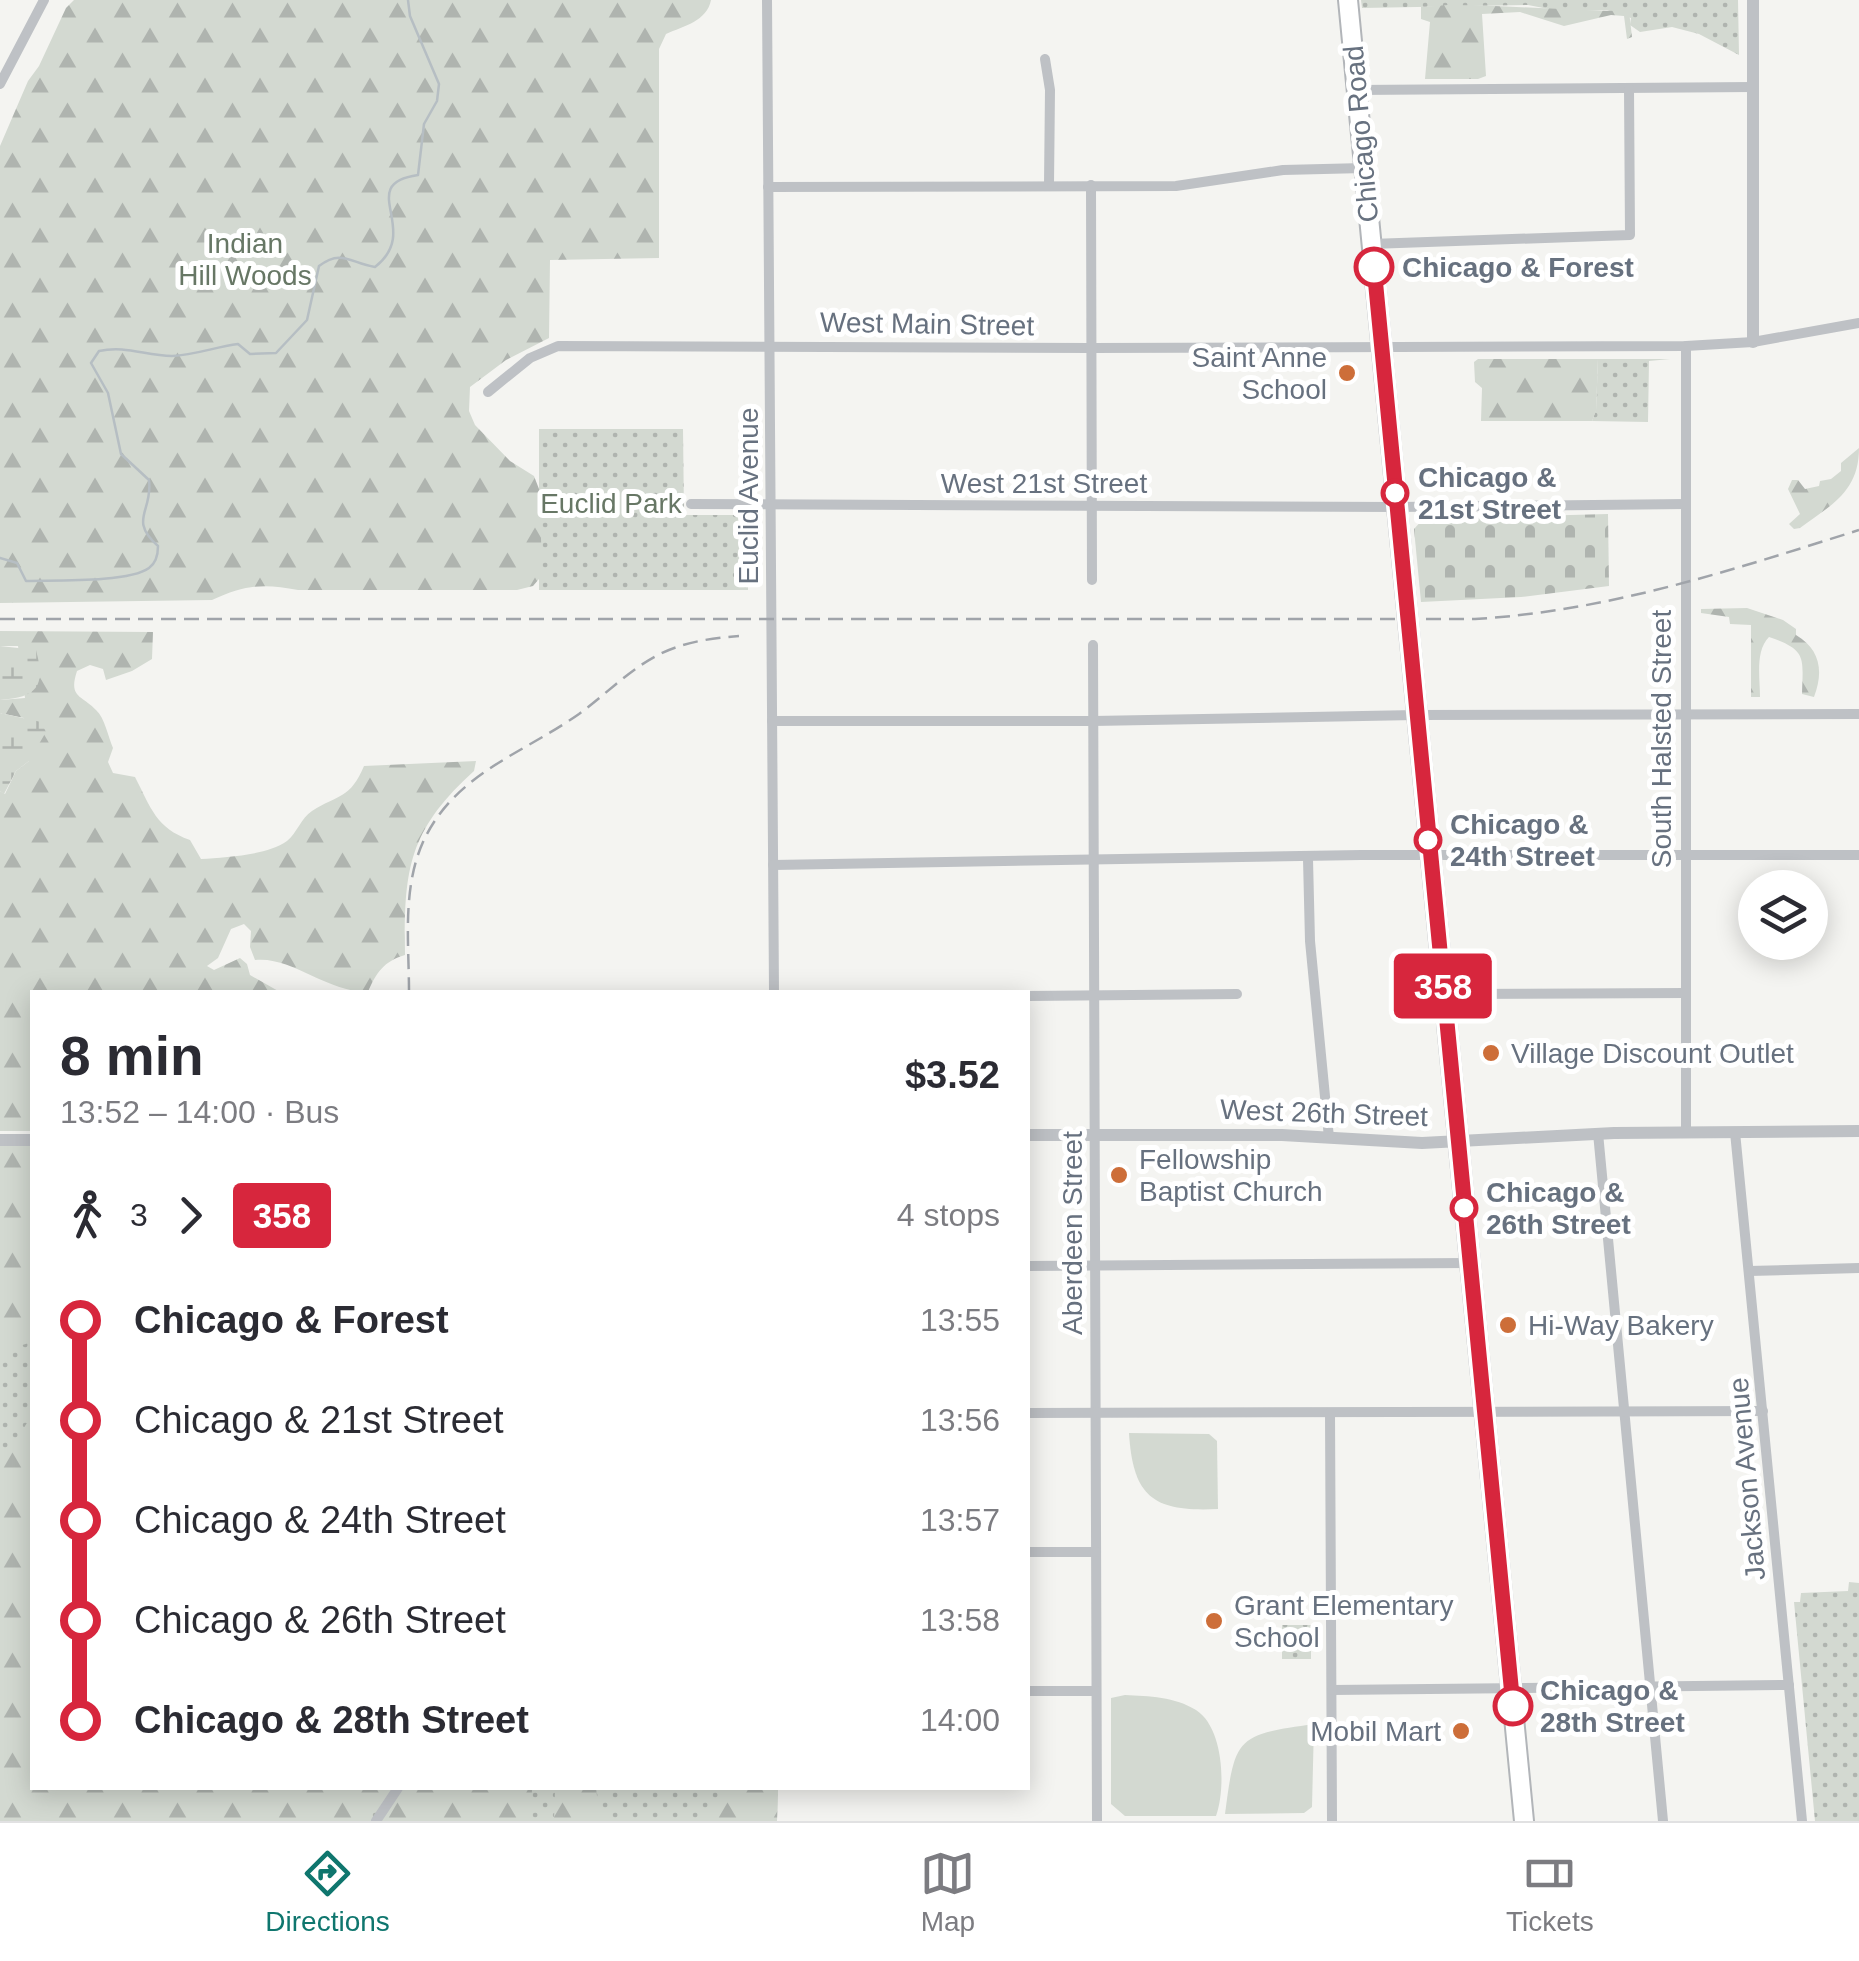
<!DOCTYPE html>
<html lang="en">
<head>
<meta charset="utf-8">
<style>
  :root { --surface:#fff; --page:#f7f7f7; --text:#2b2b33; --muted:#7c7c81; --line:#e1e1e2; --accent:#0f766e }
  body { margin:0; font-family:Arial,sans-serif; background:var(--page); color:var(--text); height:100vh; display:flex; flex-direction:column; font-size:38px; white-space:nowrap }
  * { box-sizing:border-box; margin:0 }
  p { font-size:32px; color:var(--muted) }
  .icon { flex:none; width:55px; height:55px; fill:none; stroke:currentColor; stroke-width:2; stroke-linecap:round; stroke-linejoin:round }
  .map { position:relative; flex:1; overflow:hidden }
  .drawer { position:absolute; left:30px; top:990px; width:1000px; height:800px; display:flex; flex-direction:column; background:var(--surface); border-radius:0px; box-shadow:0 5px 25px #0003 }
  .drawer>* { flex:none }
  .badge { padding:0 20px; border-radius:8px; font-size:35px; line-height:65px }
  .tools { position:absolute; left:1738px; top:870px; display:grid; gap:20px }
  .tools a { display:grid; place-items:center; width:90px; height:90px; border-radius:50%; background:var(--surface); box-shadow:0 5px 25px #0003; font-size:50px }
  .map>.badge { position:absolute; translate:-50% -50%; box-shadow:0 0 0 5px #fff }
  .legs { display:flex; align-items:center; gap:15px; height:110px; padding:0 30px; font-size:32px }
  .legs p { margin-inline-start:auto }
  .headline { display:flex; align-items:center; justify-content:space-between; height:170px; padding:0 30px }
  h1 { font-size:55px; font-weight:800; line-height:75px }
  ul { padding:0 30px; list-style:none }
  li { display:flex; align-items:center; gap:35px; height:100px; font-size:38px }
  li i { display:grid; place-items:center; width:15px; height:100%; margin:0 12px; background:currentColor }
  li i::after { content:''; width:25px; height:25px; margin:-12px; border:8px solid; border-radius:50%; background:var(--surface) }
  li p { margin-inline-start:auto }
  li:first-child i { background:linear-gradient(#0000 50%,currentColor 0) }
  li:last-child i { background:linear-gradient(currentColor 50%,#0000 0) }
  .tabs { display:flex; justify-content:space-around; align-items:center; height:140px; border-top:2px solid var(--line); background:var(--surface); font-size:28px; color:var(--muted) }
  .tabs a { display:grid; justify-items:center; gap:5px }
  .tabs .current { color:var(--accent) }
  .map>svg:first-child { display:block }
</style>
</head>
<body>
<div class="map">
<svg width="1859" height="1821" viewBox="0 0 1859 1821">
  <defs>
    <pattern id="grass-dots" width="8" height="8" patternUnits="userSpaceOnUse" patternTransform="scale(2.5)"><rect width="8" height="8" fill="#d3d9d1"/><path d="M2 2h.1M6 6h.1" fill="none" stroke="#afb4af" stroke-width="1.8" stroke-linecap="round"/></pattern>
    <pattern id="forest-firs" width="22" height="20" patternUnits="userSpaceOnUse" patternTransform="scale(2.5)"><rect width="22" height="20" fill="#d3d9d1"/><path d="M5 1l3.5 6h-7zM16 11l3.5 6h-7z" fill="#afb4af"/></pattern>
    <pattern id="wetland-marsh" width="20" height="14" patternUnits="userSpaceOnUse" patternTransform="scale(2.5)"><rect width="20" height="14" fill="#d3d9d1"/><path d="M1 5h8M5 5V1M11 12h8M15 12V8" fill="none" stroke="#afb4af"/></pattern>
    <pattern id="cemetery-stones" width="16" height="16" patternUnits="userSpaceOnUse" patternTransform="scale(2.5)"><rect width="16" height="16" fill="#d3d9d1"/><path d="M2 7V4a2 2 0 0 1 4 0v3zM10 15v-3a2 2 0 0 1 4 0v3z" fill="#afb4af"/></pattern>
  </defs>
  <rect width="100%" height="100%" fill="#f4f4f1"/>
  <!-- grass -->
  <g fill="url(#grass-dots)">
    <path d="M1361,0H1738L1739,55L1699,34L1672,27L1640,32L1630,25L1631,18L1607,10L1564,12L1528,5L1362,8Z"/>
    <path d="M1598,359H1670L1649,361L1648,422L1592,421L1596,410Z"/>
    <path d="M539,429H683L684,515H748V590H539Z"/>
    <path d="M0,1144H32V1788H778L777,1821H0Z"/>
    <path d="M1849,1582L1859,1583V1821H1815L1794,1602H1800L1801,1593L1848,1591Z"/>
    <rect x="1282" y="1625" width="29" height="34"/>
  </g>
  <!-- forest -->
  <g fill="url(#forest-firs)">
    <path d="M74,0H711C707,21 684,26 666,34L659,49V258L550,260L549,338L506,360L470,387L469,411L475,425L510,461L534,476L539,489L542,563L539,579L533,586L517,590H298C263,583 245,585 212,600L0,603V146L28,81L39,66L66,8Z"/>
    <path d="M1448,5C1509,5 1568,11 1629,11L1632,37L1627,39L1624,16L1611,15L1564,26L1520,12L1482,14L1486,76L1478,79H1425L1430,22L1421,19V7Z"/>
    <path d="M1478,359H1598L1596,411L1592,421H1481L1482,388L1475,382L1474,362Z"/>
    <path d="M1859,448C1859,492 1831,505 1800,528L1794,529L1789,524L1800,514L1788,489L1792,480H1798L1805,489L1819,486L1820,481L1831,479L1841,471V463Z"/>
    <path d="M1747,608L1783,620L1796,629V635C1820,649 1824,671 1814,697L1802,694C1803,657 1807,650 1769,637C1755,651 1760,678 1760,697H1751V625L1730,624L1729,617L1701,613V609Z"/>
    <path d="M0,631L153,632L152,659L132,671L106,680L103,669L90,665L77,671C68,698 82,695 96,710C105,718 108,737 113,748L108,762L113,773L135,777C151,808 156,828 190,840L201,859C226,857 265,856 287,841C297,833 301,818 312,811C339,794 350,799 364,766L476,761L474,771C408,831 404,869 405,955C384,961 376,973 368,992C326,992 292,956 255,960L250,947L251,931L244,924L231,929L218,958L207,966L214,970L240,958L247,964L250,975L280,992H32V1131H0V791L5,794L16,771L29,761L24,718L0,713V700L25,698L18,646H0Z"/>
    <path d="M0,1144H32V1342L0,1352Z"/>
    <path d="M32,1415V1788H389L366,1821H0V1459H4Z"/>
    <path d="M404,1788H532L531,1821H381Z"/>
    <path d="M555,1788H596L600,1821H554Z"/>
    <path d="M730,1788H778L777,1821H693L718,1803Z"/>
  </g>
  <!-- wetland -->
  <g fill="url(#wetland-marsh)">
    <path d="M0,646L36,650C46,687 37,697 0,700Z"/>
    <path d="M0,713L41,722L46,732L29,761L16,771L4,794L0,791Z"/>
  </g>
  <!-- cemetery -->
  <path fill="url(#cemetery-stones)" d="M1608,514L1609,586L1521,597L1421,602L1414,529L1423,519Z"/>
  <!-- pitch -->
  <g fill="#d3d9d1">
    <path d="M1129,1433L1209,1434L1217,1441L1218,1509C1154,1512 1133,1498 1129,1433Z"/>
    <path d="M1125,1695C1149,1696 1175,1697 1196,1710C1224,1728 1226,1788 1216,1816H1125L1111,1804V1698Z"/>
    <path d="M1314,1724L1312,1807L1304,1813L1225,1814C1235,1737 1236,1735 1314,1724Z"/>
  </g>
  <g fill="none" stroke-linecap="round" stroke-linejoin="round">
    <!-- stream -->
    <path stroke="#b6bec3" stroke-width="2.5" d="M0,558L17,563L26,581C53,580 128,583 149,568C156,563 158,554 158,546C128,519 153,512 149,480L121,454L108,393L91,363L99,351C126,345 146,356 172,356C195,355 215,347 238,344L250,354L276,353L307,320L319,266C342,249 350,263 375,267C423,230 354,184 418,175L424,124L437,101L439,84L410,16L408,0"/>
    <defs>
      <path id="primary" d="M1348,0L1524,1821"/>
    </defs>
    <!-- primary casing -->
    <use href="#primary" stroke="#b2b5b9" stroke-width="22"/>
    <!-- minor -->
    <g stroke="#bec1c5" stroke-width="10">
      <path d="M767,0L774,992"/>
      <path d="M1045,59L1050,90L1049,184"/>
      <path d="M0,84L44,0"/>
      <path d="M1356,90L1753,87"/>
      <path d="M1091,185L1092,580"/>
      <path d="M768,187L1176,186L1283,170L1364,168"/>
      <path d="M1371,244L1630,235L1629,89"/>
      <path d="M488,392L530,358L558,346L1091,348L1686,346L1753,342L1859,323"/>
      <path d="M691,504L1396,507L1686,504"/>
      <path d="M1093,645L1097,1821"/>
      <path d="M772,721H1093L1416,715L1859,714"/>
      <path d="M1308,859L1310,941L1329,1138"/>
      <path d="M773,865L1361,855H1859"/>
      <path d="M1443,994L1686,993"/>
      <path d="M1028,996L1237,994"/>
      <path d="M1686,1132V346"/>
      <path d="M1735,1132L1802,1821"/>
      <path d="M1598,1133L1663,1821"/>
      <path d="M1028,1266L1468,1263"/>
      <path d="M1749,1271L1859,1268"/>
      <path d="M1028,1413L1763,1411"/>
      <path d="M1330,1413L1332,1821"/>
      <path d="M1028,1552H1096"/>
      <path d="M1332,1690L1789,1685"/>
      <path d="M1028,1691H1096"/>
      <path d="M376,1821L398,1788"/>
    </g>
    <!-- tertiary -->
    <g stroke="#bec1c5" stroke-width="12">
      <path d="M1753,342V0"/>
      <path d="M1028,1135H1282L1422,1143L1614,1133L1859,1131"/>
      <path d="M0,1140H32"/>
    </g>
    <!-- primary -->
    <use href="#primary" stroke="#fff" stroke-width="18"/>
    <!-- rail -->
    <g stroke="#a0a4aa" stroke-width="2.5" stroke-dasharray="15 8" stroke-linecap="butt">
      <path d="M0,619H1475C1609,611 1732,570 1859,530"/>
      <path d="M409,992C409,943 402,889 423,842C454,774 522,754 579,714C605,695 629,670 658,655C683,642 712,638 739,636"/>
    </g>
  </g>
  <g fill="none" stroke-linecap="round" stroke-linejoin="round">
    <defs>
      <path id="line-1" d="M1374,267L1513,1706"/>
    </defs>
    <!-- line-1 casing -->
    <use href="#line-1" stroke="#fff" stroke-width="22"/>
    <!-- line-1 -->
    <use href="#line-1" stroke="#d7263d" stroke-width="15"/>
  </g>
  <!-- markers -->
  <g fill="#fff" stroke="#d7263d" stroke-width="5">
    <circle cx="1374" cy="267" r="18"/>
    <circle cx="1395" cy="493" r="12"/>
    <circle cx="1428" cy="840" r="12"/>
    <circle cx="1464" cy="1208" r="12"/>
    <circle cx="1513" cy="1706" r="18"/>
  </g>
  <g fill="#cd6e39" stroke="#fff" stroke-width="4">
    <circle cx="1347" cy="373" r="10"/>
    <circle cx="1491" cy="1053" r="10"/>
    <circle cx="1119" cy="1175" r="10"/>
    <circle cx="1508" cy="1325" r="10"/>
    <circle cx="1214" cy="1621" r="10"/>
    <circle cx="1461" cy="1731" r="10"/>
  </g>
  <g text-anchor="middle" dominant-baseline="central" stroke-width="10" stroke-linejoin="round" paint-order="stroke">
    <!-- street labels -->
    <g font-size="28" fill="#67717f" stroke="#fff">
      <text transform="translate(1361 134) rotate(-95)">Chicago Road</text>
      <text transform="translate(927 324) rotate(1)">West Main Street</text>
      <text x="1044" y="483">West 21st Street</text>
      <text transform="translate(748 496) rotate(-90)">Euclid Avenue</text>
      <text transform="translate(1661 739) rotate(-90)">South Halsted Street</text>
      <text transform="translate(1324 1113) rotate(2)">West 26th Street</text>
      <text transform="translate(1072 1233) rotate(-90)">Aberdeen Street</text>
      <text transform="translate(1747 1479) rotate(-95)">Jackson Avenue</text>
    </g>
    <!-- park labels -->
    <g font-size="28" fill="#677765" stroke="#fff">
      <text x="245" y="243">Indian<tspan x="245" dy="32">Hill Woods</tspan></text>
      <text x="611" y="503">Euclid Park</text>
    </g>
    <!-- stop labels -->
    <g font-size="28" font-weight="bold" fill="#67717f" stroke="#fff" text-anchor="start">
      <text x="1402" y="267">Chicago &amp; Forest</text>
      <text x="1418" y="477">Chicago &amp;<tspan x="1418" dy="32">21st Street</tspan></text>
      <text x="1450" y="824">Chicago &amp;<tspan x="1450" dy="32">24th Street</tspan></text>
      <text x="1486" y="1192">Chicago &amp;<tspan x="1486" dy="32">26th Street</tspan></text>
      <text x="1540" y="1690">Chicago &amp;<tspan x="1540" dy="32">28th Street</tspan></text>
    </g>
    <!-- poi labels -->
    <g font-size="28" fill="#67717f" stroke="#fff" text-anchor="start">
      <text x="1327" y="357" text-anchor="end">Saint Anne<tspan x="1327" dy="32">School</tspan></text>
      <text x="1511" y="1053">Village Discount Outlet</text>
      <text x="1139" y="1159">Fellowship<tspan x="1139" dy="32">Baptist Church</tspan></text>
      <text x="1528" y="1325">Hi-Way Bakery</text>
      <text x="1234" y="1605">Grant Elementary<tspan x="1234" dy="32">School</tspan></text>
      <text x="1441" y="1731" text-anchor="end">Mobil Mart</text>
    </g>
  </g>
</svg>
<div class="tools">
<a><svg class="icon" aria-label="layers" viewBox="0 0 24 24"><path d="M12 4l9 5-9 5-9-5zM3 14l9 5 9-5"/></svg></a>
</div>
<b class="badge" style="left:1443px;top:986px;background:#d7263d;color:#fff">358</b>
<section class="drawer">
<div class="headline"><div><h1>8 min</h1><p>13:52 – 14:00 · Bus</p></div><b>$3.52</b></div>
<div class="legs"><svg class="icon" aria-label="walk" viewBox="0 0 24 24"><circle cx="13" cy="4" r="2"/><path d="M13 8l-2 6 4 7M11 14l-3 7M7 12l3-4h3l4 4"/></svg>3<svg class="icon" aria-label="forward" viewBox="0 0 24 24"><path d="M9 5l7 7-7 7"/></svg><b class="badge" style="background:#d7263d;color:#fff">358</b><p>4 stops</p></div>
<ul>
<li><i style="color:#d7263d"></i><b>Chicago &amp; Forest</b><p>13:55</p></li>
<li><i style="color:#d7263d"></i><span>Chicago &amp; 21st Street</span><p>13:56</p></li>
<li><i style="color:#d7263d"></i><span>Chicago &amp; 24th Street</span><p>13:57</p></li>
<li><i style="color:#d7263d"></i><span>Chicago &amp; 26th Street</span><p>13:58</p></li>
<li><i style="color:#d7263d"></i><b>Chicago &amp; 28th Street</b><p>14:00</p></li>
</ul>
</section>
</div>
<nav class="tabs">
<a class="current"><svg class="icon" aria-label="directions" viewBox="0 0 24 24"><path d="M12 3l9 9-9 9-9-9zM9 14v-3h6M13 9l2 2-2 2"/></svg>Directions</a>
<a><svg class="icon" aria-label="map" viewBox="0 0 24 24"><path d="M3 6l6-2 6 2 6-2v14l-6 2-6-2-6 2zM9 4v14M15 6v14"/></svg>Map</a>
<a><svg class="icon" aria-label="tickets" viewBox="0 0 24 24"><path d="M3 7h18v10H3zM15 7v10"/></svg>Tickets</a>
</nav>
</body>
</html>
